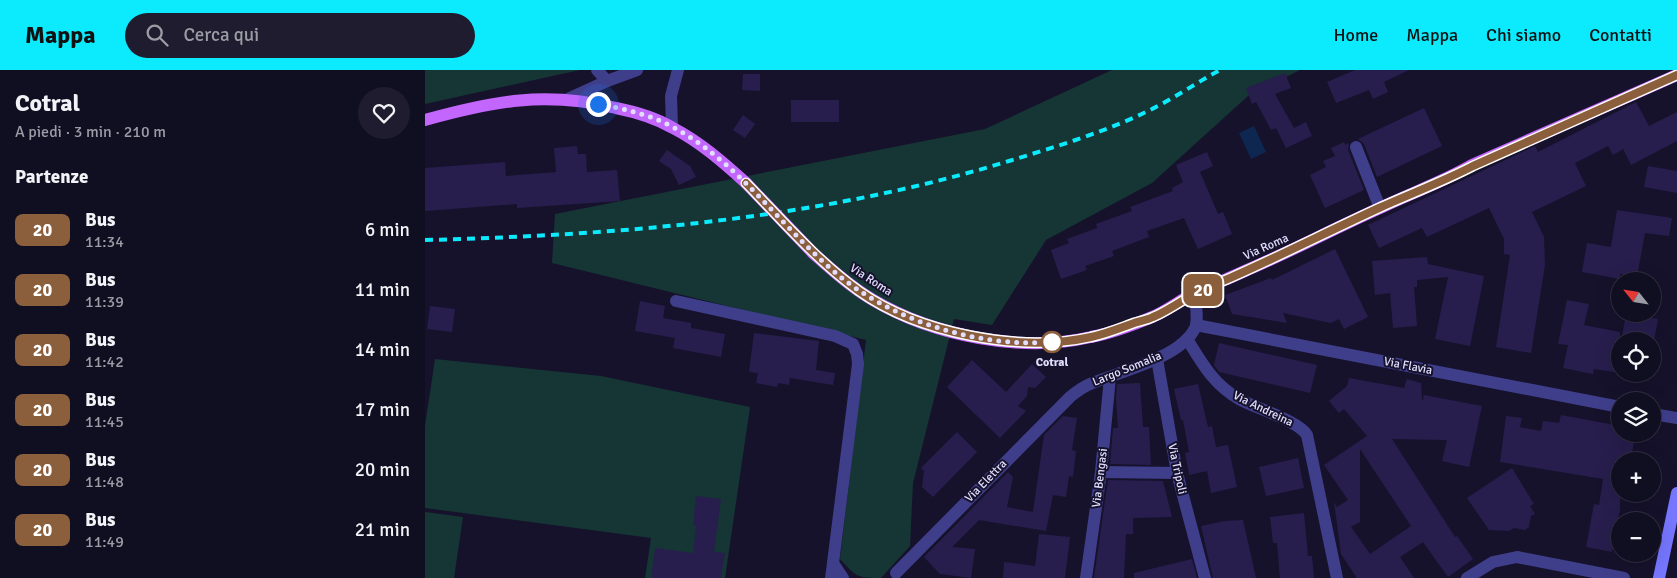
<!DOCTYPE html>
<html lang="it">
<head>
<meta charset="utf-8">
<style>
  :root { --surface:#100e21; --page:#1e1c2e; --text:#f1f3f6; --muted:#9c9ca5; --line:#302e3f; --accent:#0ceafd }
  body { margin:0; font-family:Signika,sans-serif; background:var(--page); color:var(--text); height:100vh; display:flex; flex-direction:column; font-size:19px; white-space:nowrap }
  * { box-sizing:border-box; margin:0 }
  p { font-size:16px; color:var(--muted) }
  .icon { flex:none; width:28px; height:28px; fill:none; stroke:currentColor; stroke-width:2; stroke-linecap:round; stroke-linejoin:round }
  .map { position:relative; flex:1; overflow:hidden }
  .sheet { display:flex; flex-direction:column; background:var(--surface); width:425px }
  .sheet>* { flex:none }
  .badge { padding:0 10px; border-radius:8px; font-size:18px; line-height:32px }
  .needle { width:32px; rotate:300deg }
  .fabs { position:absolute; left:1186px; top:202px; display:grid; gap:10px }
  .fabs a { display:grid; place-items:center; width:50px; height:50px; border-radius:50%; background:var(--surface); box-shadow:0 5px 20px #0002,0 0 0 1px var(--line); font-size:25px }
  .you { position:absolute; width:25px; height:25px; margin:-12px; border:4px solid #fff; border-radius:50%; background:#1a73e8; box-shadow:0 0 0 8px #1a73e833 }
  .map>.badge { position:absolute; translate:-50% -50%; box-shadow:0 0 0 2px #fff }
  h2 { padding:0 15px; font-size:19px; line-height:45px }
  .round { display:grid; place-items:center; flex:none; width:52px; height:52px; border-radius:26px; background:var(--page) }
  .overview { display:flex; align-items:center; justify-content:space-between; height:85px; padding:0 15px }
  h1 { font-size:24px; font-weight:800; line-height:38px }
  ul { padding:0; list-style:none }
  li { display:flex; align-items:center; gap:15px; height:60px; padding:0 15px }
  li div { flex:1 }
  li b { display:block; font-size:19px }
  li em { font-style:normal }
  li .badge { min-width:55px; font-weight:700; text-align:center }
  header { display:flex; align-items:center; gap:30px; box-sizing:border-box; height:70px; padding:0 25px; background:var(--accent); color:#111 }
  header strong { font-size:24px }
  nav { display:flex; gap:28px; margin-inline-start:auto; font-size:18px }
  .search { width:350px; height:45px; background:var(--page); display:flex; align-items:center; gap:12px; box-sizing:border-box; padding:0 18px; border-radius:28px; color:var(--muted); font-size:19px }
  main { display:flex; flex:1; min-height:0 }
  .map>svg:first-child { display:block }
</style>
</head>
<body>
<header>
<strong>Mappa</strong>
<div class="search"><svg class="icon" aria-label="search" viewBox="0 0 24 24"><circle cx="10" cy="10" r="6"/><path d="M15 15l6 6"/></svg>Cerca qui</div>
<nav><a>Home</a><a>Mappa</a><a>Chi siamo</a><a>Contatti</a></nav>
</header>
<main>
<section class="sheet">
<div class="overview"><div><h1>Cotral</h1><p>A piedi · 3 min · 210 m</p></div><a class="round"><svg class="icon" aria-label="heart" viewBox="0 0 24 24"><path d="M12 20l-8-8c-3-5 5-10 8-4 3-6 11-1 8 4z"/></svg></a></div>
<h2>Partenze</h2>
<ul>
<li><span class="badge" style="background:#8b5e3c;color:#fff">20</span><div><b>Bus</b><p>11:34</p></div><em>6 min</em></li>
<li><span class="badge" style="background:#8b5e3c;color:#fff">20</span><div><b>Bus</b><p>11:39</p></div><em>11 min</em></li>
<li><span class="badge" style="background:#8b5e3c;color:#fff">20</span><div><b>Bus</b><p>11:42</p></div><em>14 min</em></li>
<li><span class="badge" style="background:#8b5e3c;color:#fff">20</span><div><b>Bus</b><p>11:45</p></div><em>17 min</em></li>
<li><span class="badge" style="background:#8b5e3c;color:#fff">20</span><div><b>Bus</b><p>11:48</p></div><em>20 min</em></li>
<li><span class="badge" style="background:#8b5e3c;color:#fff">20</span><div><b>Bus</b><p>11:49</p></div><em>21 min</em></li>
</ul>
</section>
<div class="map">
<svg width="1252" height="508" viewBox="0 0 1252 508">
  <rect width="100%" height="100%" fill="#16122c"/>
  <!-- green -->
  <g fill="#153635">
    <path d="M0,0H155L0,34Z"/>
    <path d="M687,0H875L823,26L727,113L621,170L567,255L529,249L488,413L485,476L456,508C431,508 432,507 415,489L441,270L127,193L130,144L560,59Z"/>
    <path d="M10,289L176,306L325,337L300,508H220L226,468L0,438V356Z"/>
    <path d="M0,442L38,447L29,508H0Z"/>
  </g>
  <!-- water -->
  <path fill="#0e2750" d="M829,56L841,82L826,89L814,63Z"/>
  <!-- building -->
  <g fill="#271e4d" fill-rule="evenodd">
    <path d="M930,0H984L959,12L963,22L948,29L944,20L911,33L902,12Z"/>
    <path d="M860,3L866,18L850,24L869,58L881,52L887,66L861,78L851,58L846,60L831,32L827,34L821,18Z"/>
    <path d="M318,4H335V21L317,20Z"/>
    <rect x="366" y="30" width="48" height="22"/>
    <path d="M1211,32L1224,56L1252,42V71L1206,95L1198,79L1188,85L1183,76L1150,93L1161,116L1107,142L1119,167L1120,195L1106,283L1071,277L1085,185L1079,184V169L1064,138L1002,167L997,158L954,178L943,155L1110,76L1113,82Z"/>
    <path d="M999,38L1017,76L952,107L939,74L933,69Z"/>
    <path d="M318,45L330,54L320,68L308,60Z"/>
    <path d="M919,72L920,75L924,73L923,80L939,120L900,138L885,105L901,97L898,91L910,86L906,78Z"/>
    <path d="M152,76L153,84H161L162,102L192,100L195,131L92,138V134L0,141V98L80,92L81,106L131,102L129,78Z"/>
    <path d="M242,80L265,96L271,107L254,115L246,99L234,91Z"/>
    <path d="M782,82L788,96L775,102L793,144L798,142L807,164L773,179L759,148L722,161L724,167L687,181L689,186L660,196L662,200L636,209L626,180L644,173L642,169L672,158L671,154L707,141L705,137L748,121L747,118L758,112L751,95Z"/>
    <path d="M1223,96L1252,101V123L1219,117Z"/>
    <path d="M1192,140L1247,148L1244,166L1220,163L1212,207L1195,204V209L1157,202L1162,173L1186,177Z"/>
    <path d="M910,179L943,247L919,259L914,249L906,253L858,243L862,253L807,244L800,225L846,208L847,210Z"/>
    <path d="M1002,187L1003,194L1059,206L1045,276L1010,269L1023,207L992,210V217H989L992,256L968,258L965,223L950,225L947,191Z"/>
    <path d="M1142,230L1164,234L1159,255L1195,262V303L1169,299L1168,304L1138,298L1143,275L1133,274Z"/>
    <path d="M215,231L240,236L238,248L266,253V258L300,264L296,287L248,278L250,268L210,261Z"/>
    <path d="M5,236L30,239L27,262L2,259Z"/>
    <path d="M1201,244L1233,249L1229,271H1196Z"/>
    <path d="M329,263L394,271L391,300L410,303L408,315L365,308L364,315L353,313L352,317L331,313L333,303L324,302Z"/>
    <path d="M794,273L892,295L885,323L794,302L789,295Z"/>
    <path d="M547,290L581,322L607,294L621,307L610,318L603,317L602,326L593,336L601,341L575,368L522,317Z"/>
    <path d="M924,308L979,318L982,309L996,313L997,330H998L999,325L1057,336L1044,397L1017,391L1022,370L967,369L1030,467L1032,466L1048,489L1023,507L998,472L975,487L989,508H932L916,484L909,432L912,437L923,430L899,395L942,366L919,339L914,343L904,331L922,316ZM935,379L986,456L945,484L926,457L935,452Z"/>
    <path d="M715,313L718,357H724L726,395L685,394L688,358H693L691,329L692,314Z"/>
    <path d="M773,314L783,357L787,356L791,377L803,375L812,417L786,423L782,401L764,405L760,383L764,382L758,350H756L749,319Z"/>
    <path d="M1136,345L1195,356V364H1210L1206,391H1195V440L1187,482L1161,477L1169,434L1174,435L1178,409L1075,392L1081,346L1097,348L1095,357L1116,361L1118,351L1134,353Z"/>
    <path d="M638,346L652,348L647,380L651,381L648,407L644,406L641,427L628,425L621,461L554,450L527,477L550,479L546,508L515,504L499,487L583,402L588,407L582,437L608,442L619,365Z"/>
    <path d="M532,362L552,382L508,427L497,417L499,401L496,398Z"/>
    <path d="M873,388L879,418L841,426L834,397Z"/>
    <path d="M1087,398L1109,434L1105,436L1110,444L1106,446L1104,457L1100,460L1089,458L1084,461L1064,460L1042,428Z"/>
    <path d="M683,410L738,411L747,447L708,448V464H701L699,508H669Z"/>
    <path d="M271,426L296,429L289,482L300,483L296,508H226L230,478L268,483L271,456L268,455Z"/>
    <path d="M879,443L883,486H887L889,508H855L852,473H848L845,447Z"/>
    <path d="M818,450L831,508H788L776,456L799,451Z"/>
    <path d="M614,464L645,467L640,508H578L579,492L610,496Z"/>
    <path d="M767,489L772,508H709V503Z"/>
  </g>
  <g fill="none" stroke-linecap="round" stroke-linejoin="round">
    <!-- minor -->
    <g stroke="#3f3e8b" stroke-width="12">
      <path d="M172,0L182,11"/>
      <path d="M143,29L182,11L212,0"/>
      <path d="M247,56L246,26L253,0"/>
      <path d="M931,77L955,138"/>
      <path d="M251,231L410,266L428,274L432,284L433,294L408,493"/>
      <path d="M771,255L1195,337"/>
      <path d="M762,269C777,293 788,314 814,329C832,339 872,350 882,365L912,508"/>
      <path d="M732,289L752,403L780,508"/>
      <path d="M1228,344L1252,348"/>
      <path d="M676,402L752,403"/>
      <path d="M471,503L645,327C651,322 658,317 665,314C693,302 756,288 770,258C774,249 770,233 770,223"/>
      <path d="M406,508L408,493L418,508"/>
      <path d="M661,508L676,402L685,307"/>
      <path d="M1042,508L1068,492L1092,487L1199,508"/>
    </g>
    <!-- secondary -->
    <path stroke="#7676fe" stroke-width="12" d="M1234,508L1252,423"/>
    <!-- primary -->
    <g stroke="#c266fe" stroke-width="12">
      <path d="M0,50C69,31 120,21 191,38C211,42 231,48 248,58C275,72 298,92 321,113"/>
      <path d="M388,183C407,200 426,217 448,230C509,266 597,283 666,267C687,263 708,255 727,247C742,241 755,230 770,223C787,215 805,208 822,200C867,181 910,158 955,138C986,123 1018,112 1047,95L1252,5"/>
    </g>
    <!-- rail -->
    <path stroke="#0ceafd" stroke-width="4" stroke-dasharray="8 6" stroke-linecap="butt" d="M0,170C197,165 395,149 584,91C630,77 680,62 723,41C748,29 771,13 795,0"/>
    <!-- primary-bridge -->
    <path stroke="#c266fe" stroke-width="12" d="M321,113L388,183"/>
  </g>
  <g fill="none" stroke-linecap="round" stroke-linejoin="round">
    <defs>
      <path id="line" d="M321,113C357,150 391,190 434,221C493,263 595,283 666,267C681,264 695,258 709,253C715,251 722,250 728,247C742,241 755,232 768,224C779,218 793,213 805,208C855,186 904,161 954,138C985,124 1017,112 1048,96L1252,5"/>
    </defs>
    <!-- line casing -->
    <use href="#line" stroke="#fff" stroke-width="11"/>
    <!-- line -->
    <use href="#line" stroke="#8b5e3c" stroke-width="8"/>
    <!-- walk -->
    <path stroke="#e1deff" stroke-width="5" stroke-dasharray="0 9" d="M173,34C198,39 223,44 246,56C313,91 355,156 412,204C468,251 554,278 627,272"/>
  </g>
  <!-- markers -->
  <circle fill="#fff" stroke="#8b5e3c" stroke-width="2.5" cx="627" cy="272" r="10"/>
  <g text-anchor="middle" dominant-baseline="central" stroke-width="4" stroke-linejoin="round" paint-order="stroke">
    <!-- street labels -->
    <g font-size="12" fill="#e1deff" stroke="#16122c">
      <text transform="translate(841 177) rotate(-24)">Via Roma</text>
      <text transform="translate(446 210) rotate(33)">Via Roma</text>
      <text transform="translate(983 296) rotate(11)">Via Flavia</text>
      <text transform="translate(702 299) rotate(-22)">Largo Somalia</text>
      <text transform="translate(838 339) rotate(26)">Via Andreina</text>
      <text transform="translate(752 399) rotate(78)">Via Tripoli</text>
      <text transform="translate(675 408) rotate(-83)">Via Bengasi</text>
      <text transform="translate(561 411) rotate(-46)">Via Elettra</text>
    </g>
    <!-- stop labels -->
    <g font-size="12" font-weight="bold" fill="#e1deff" stroke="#16122c">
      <text x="627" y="292">Cotral</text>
    </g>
  </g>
</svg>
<div class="fabs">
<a><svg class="needle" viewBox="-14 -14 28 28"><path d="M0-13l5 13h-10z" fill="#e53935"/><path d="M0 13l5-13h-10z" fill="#9c9ca5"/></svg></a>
<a><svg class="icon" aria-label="locate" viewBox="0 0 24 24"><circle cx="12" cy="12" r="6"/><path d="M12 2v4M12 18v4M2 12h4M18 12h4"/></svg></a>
<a><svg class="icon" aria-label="layers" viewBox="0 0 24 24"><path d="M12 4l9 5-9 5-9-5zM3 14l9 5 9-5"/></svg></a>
<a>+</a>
<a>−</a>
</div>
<div class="you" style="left:173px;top:34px"></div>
<b class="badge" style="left:778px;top:220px;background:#8b5e3c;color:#fff">20</b>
</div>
</main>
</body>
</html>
